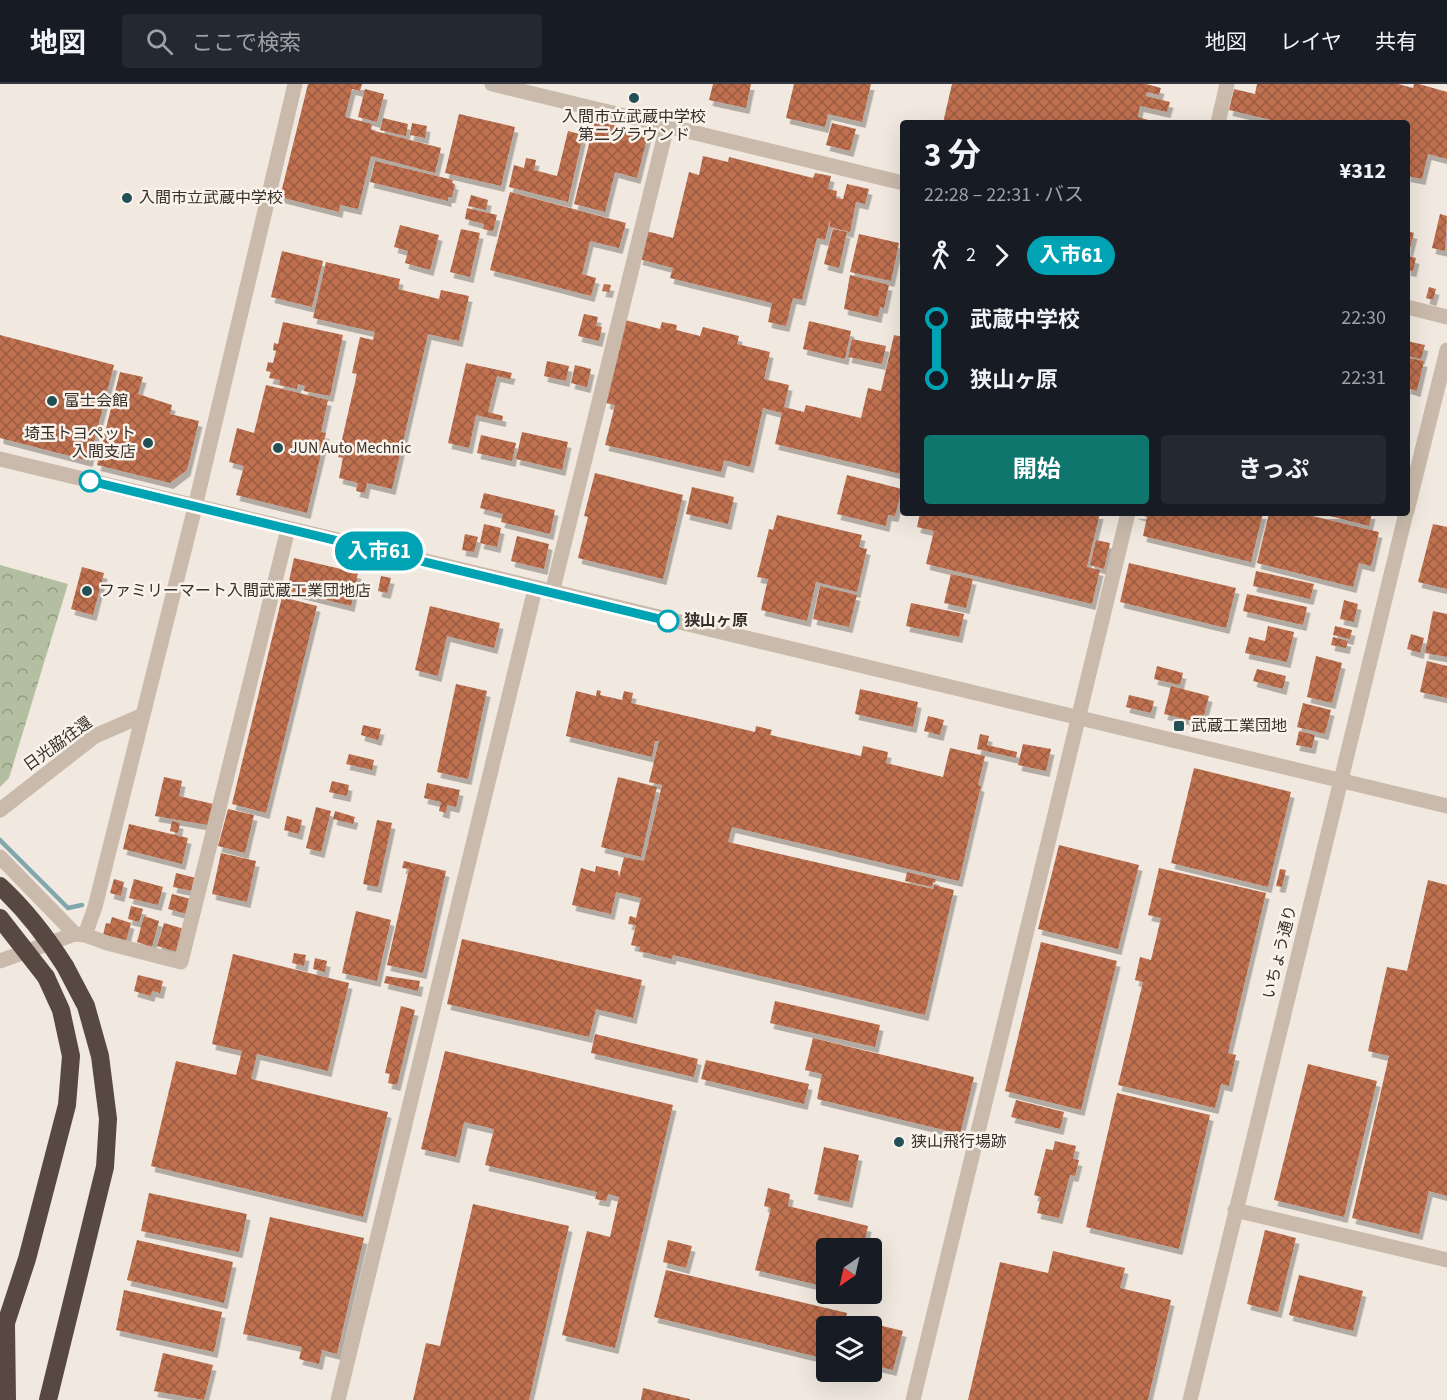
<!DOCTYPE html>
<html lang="ja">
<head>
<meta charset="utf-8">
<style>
  :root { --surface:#171b24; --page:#242831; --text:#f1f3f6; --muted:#9ea1a6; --line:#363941; --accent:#0f766e }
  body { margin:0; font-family:"Source Sans 3","Noto Sans JP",sans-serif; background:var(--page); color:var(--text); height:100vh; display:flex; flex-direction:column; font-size:22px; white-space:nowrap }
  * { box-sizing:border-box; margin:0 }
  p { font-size:20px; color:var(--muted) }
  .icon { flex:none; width:33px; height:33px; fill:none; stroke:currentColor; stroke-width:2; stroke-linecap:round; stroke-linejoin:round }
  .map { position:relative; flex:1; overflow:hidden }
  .drawer { position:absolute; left:900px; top:36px; width:510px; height:396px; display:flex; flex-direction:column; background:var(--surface); border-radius:6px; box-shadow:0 6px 24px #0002 }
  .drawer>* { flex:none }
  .badge { padding:0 12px; border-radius:20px; font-size:21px; line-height:39px }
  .needle { width:39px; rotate:214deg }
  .controls { position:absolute; left:816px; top:1154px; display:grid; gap:12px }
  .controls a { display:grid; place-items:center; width:66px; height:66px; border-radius:6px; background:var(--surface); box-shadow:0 6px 24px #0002; font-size:30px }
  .map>.badge { position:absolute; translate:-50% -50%; box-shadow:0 0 0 3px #fff }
  .legs { display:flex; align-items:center; gap:9px; height:66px; padding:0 24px; font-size:20px }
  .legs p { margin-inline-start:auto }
  .summary { display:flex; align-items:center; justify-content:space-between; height:102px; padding:0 24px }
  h1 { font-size:33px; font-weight:700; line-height:45px }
  .action { display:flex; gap:12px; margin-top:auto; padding:12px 24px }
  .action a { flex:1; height:69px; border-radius:6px; background:var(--accent); color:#fff; font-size:24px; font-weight:700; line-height:69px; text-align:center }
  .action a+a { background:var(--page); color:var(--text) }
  ul { padding:0 24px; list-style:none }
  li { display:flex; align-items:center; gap:21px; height:60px; font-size:22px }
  li i { display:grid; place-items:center; width:9px; height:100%; margin:0 8px; background:currentColor }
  li i::after { content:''; width:15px; height:15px; margin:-8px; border:4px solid; border-radius:50%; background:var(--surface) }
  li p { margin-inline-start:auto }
  li:first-child i { background:linear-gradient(#0000 50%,currentColor 0) }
  li:last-child i { background:linear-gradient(currentColor 50%,#0000 0) }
  header { display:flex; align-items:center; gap:36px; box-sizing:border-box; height:84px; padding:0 30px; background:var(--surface); border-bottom:2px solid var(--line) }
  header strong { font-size:28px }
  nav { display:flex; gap:33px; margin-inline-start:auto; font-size:21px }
  .search { width:420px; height:54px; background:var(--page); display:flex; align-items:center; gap:15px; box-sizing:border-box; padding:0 21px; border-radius:6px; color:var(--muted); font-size:22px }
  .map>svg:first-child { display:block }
</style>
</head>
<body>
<header>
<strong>地図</strong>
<div class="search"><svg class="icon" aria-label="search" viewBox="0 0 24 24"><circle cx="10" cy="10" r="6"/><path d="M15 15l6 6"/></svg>ここで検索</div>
<nav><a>地図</a><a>レイヤ</a><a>共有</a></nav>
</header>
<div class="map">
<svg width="1447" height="1316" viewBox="0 0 1447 1316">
  <defs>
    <pattern id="forest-crowns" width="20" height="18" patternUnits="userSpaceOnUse" patternTransform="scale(1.5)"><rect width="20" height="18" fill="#b3bfa0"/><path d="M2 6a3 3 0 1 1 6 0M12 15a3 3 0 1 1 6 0" fill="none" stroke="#929c83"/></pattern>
    <pattern id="building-cross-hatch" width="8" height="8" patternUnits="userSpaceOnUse" patternTransform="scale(1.5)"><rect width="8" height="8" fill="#be7050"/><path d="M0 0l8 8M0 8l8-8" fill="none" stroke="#9b5c43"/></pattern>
    <filter id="shadow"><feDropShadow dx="3.5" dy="6" stdDeviation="0" flood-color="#0004"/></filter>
  </defs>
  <rect width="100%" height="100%" fill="#f1e9df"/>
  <!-- forest -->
  <path fill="url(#forest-crowns)" d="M0,481L68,500L9,694L0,703Z"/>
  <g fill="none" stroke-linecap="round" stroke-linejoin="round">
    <!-- stream -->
    <path stroke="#80a8ac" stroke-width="4.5" d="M0,756L68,824L82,821"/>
  </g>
  <!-- building -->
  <g fill="url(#building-cross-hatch)" filter="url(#shadow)">
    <path d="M308,0H362L360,7L352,5L345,33L372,40L371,46L441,64L435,89L371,72L358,125L340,121L339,128L280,113Z"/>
    <path d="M713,0H751L746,24L709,16Z"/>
    <path d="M794,0H871L862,38L828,30L825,43L786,34Z"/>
    <path d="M952,0H1146L1161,4L1159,11L1147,8L1146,12L1170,18L1167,28L1140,22L1138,33L1159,39H943Z"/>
    <path d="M1257,0H1398L1413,4L1414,0H1419L1447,8V75L1428,70L1422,95L1407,92V39H1284L1229,26L1234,5L1255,10Z"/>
    <path d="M365,5L384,10L377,38L358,33Z"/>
    <path d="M459,30L515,43L501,102L445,89Z"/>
    <path d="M383,34L408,40L406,52L380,46Z"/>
    <path d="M595,36L648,50L637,94L615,88L605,128L574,120Z"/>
    <path d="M412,39L427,42L425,54L410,51Z"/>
    <path d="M832,39L856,45L850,67L826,61Z"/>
    <path d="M568,47L583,51L568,118L509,103L514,81L524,84L526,74L536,76L534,86L557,92Z"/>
    <path d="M703,72L728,78L729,73L813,94L815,89L831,92L828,105L837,107L836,114L843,115L847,100L869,105L865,120L856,118L850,148L830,143V136L825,156L817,154L802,216L793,214L786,242L768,238L772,219L670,194L673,184L639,175L646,147L673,154L689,88L699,91Z"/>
    <path d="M375,77L453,96L452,99L455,100L452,113H448V117L370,98Z"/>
    <path d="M510,108L626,139L619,164L590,157L582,190L596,194L591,212L490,186Z"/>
    <path d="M471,111L488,116L486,126L468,122Z"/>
    <path d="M467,124L497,131L493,147L483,145L484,140L465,135Z"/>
    <path d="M1440,130L1447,132L1445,167L1432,164Z"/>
    <path d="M400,141L439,151L430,186L405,179L408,167L394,163Z"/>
    <path d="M461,145L480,149L470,193L450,188Z"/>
    <path d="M833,145L847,148L839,184L824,180Z"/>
    <path d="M1407,147L1414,149L1408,172L1416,174L1413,187L1407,186Z"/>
    <path d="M859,150L899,159L891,197L850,188Z"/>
    <path d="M282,167L323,177L312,223L271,213Z"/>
    <path d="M326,178L400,195L398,205L439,215L441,206L469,212L459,257L428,250L392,405L367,399L365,409L356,407L358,399L339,394L343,374L338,373L357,290L352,289L360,253L373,256L375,248L313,234Z"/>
    <path d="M850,191L889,201L884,224L880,223L878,233L844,225Z"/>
    <path d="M604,200L611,201L609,208L602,207Z"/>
    <path d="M1429,203L1436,205L1433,216L1426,214Z"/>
    <path d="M584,230L598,233L596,242L602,243L599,257L578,252Z"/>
    <path d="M625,236L660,245L662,238L677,241L676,246L700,252L703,243L739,252L737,260L770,268L764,295L789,301L784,323L804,328L806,321L861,334L868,304L881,307L894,251L903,253L901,390L775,360L782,329L763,324L750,383L724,376L721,388L605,361L615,321L606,319Z"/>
    <path d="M809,237L851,247L845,275L803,265Z"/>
    <path d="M283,238L343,251L330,312L304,307L305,302L298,300L297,305L279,301L280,296L269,294L271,288L266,287L268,278L273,279L276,267L273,266L274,259L278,260Z"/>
    <path d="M0,251L114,281L89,377L0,354Z"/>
    <path d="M852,255L886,262L882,280L848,273Z"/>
    <path d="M1407,257L1425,261L1421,275L1407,272Z"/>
    <path d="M1409,274L1424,277L1417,307L1407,304Z"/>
    <path d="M547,277L569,282L566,297L544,292Z"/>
    <path d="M466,279L512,289L510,295L497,292L488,328L503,332L502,337L476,331L469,364L448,359Z"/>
    <path d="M575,281L591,285L587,303L571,299Z"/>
    <path d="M120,288L143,293L138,310L172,321L170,330L199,337L187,386L170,399L97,381Z"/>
    <path d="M266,301L328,316L321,348L326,349L307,429L236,411L244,382L229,378L237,344L254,349Z"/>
    <path d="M522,348L568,358L562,386L516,375Z"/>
    <path d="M481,351L516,359L512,377L477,369Z"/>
    <path d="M595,389L683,411L663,495L578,474L588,433L584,432Z"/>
    <path d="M847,391L902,405L895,432L888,431L886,442L837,430Z"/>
    <path d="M692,403L734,413L728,440L686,430Z"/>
    <path d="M484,409L555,426L550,450L501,438L503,430L480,424Z"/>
    <path d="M920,429H1100L1087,483L1100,486L1092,520L926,480L934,447L917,443Z"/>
    <path d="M1134,429H1263L1251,478L1143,452L1147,433Z"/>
    <path d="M1269,429H1300L1379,448L1371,482L1359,479L1353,503L1257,479Z"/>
    <path d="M1318,429H1372L1369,442Z"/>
    <path d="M777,431L862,451L859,463L867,465L857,508L816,498L807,537L761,526L768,495L757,493L769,445L773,446Z"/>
    <path d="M484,440L501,444L497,463L480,459Z"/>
    <path d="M1433,440L1447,443V505L1418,498Z"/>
    <path d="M465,450L478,453L474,468L462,466Z"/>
    <path d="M517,452L549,460L544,485L511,477Z"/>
    <path d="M1096,456L1110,459L1104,485L1090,481Z"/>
    <path d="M294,474L358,489L351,522L287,506Z"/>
    <path d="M1129,479L1236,504L1226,544L1120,518Z"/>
    <path d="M82,483L104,489L93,531L71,525Z"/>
    <path d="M1256,487L1314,500L1310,515L1253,502Z"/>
    <path d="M951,490L973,495L966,524L944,519Z"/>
    <path d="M381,492L391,494L387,509L378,507Z"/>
    <path d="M820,502L857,511L849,543L813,535Z"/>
    <path d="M1247,510L1307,523L1303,541L1243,527Z"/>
    <path d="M282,513L317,522L266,729L232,720Z"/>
    <path d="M1344,516L1358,520L1354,538L1340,535Z"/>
    <path d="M911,519L964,530L959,553L906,542Z"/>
    <path d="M430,522L500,539L494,564L447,552L438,592L415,586Z"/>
    <path d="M1433,527L1447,530V573L1425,569Z"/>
    <path d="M1268,542L1294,548L1287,578L1245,569L1249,553L1265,557Z"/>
    <path d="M1335,542L1352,546L1350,555L1333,551Z"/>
    <path d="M1411,550L1424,554L1420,569L1407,565Z"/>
    <path d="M1333,553L1348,557L1346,564L1331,561Z"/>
    <path d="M1316,572L1342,579L1332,619L1307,613Z"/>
    <path d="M1427,577L1447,582V614L1420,608Z"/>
    <path d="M1157,582L1183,589L1180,601L1154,595Z"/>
    <path d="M1257,585L1286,592L1283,605L1253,597Z"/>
    <path d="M456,600L487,607L468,695L437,688Z"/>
    <path d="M1171,602L1209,612L1202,639L1164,630Z"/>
    <path d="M860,605L918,618L913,643L855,630Z"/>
    <path d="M597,606L601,607L600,611L622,616L624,607L633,609L631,619L755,648L756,642L772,646L770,651L861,672L863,662L888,668L886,679L943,693L950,664L985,672L978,701L981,702L959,797L732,743L728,758L933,805L934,801L954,806L925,931L673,871L672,875L639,867L640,863L631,861L636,841L628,840L630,832L636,834L641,814L616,808L611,830L572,821L581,784L595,788L596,782L618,787L619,793L624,773L644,777L662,701L649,698L659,657H655L652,673L566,652L576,607L596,612Z"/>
    <path d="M1129,611L1154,617L1151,629L1126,623Z"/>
    <path d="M1303,619L1331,626L1325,650L1297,643Z"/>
    <path d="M928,632L944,636L940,651L924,647Z"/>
    <path d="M363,641L381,645L378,656L361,651Z"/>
    <path d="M1299,647L1315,651L1312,664L1296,661Z"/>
    <path d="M980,650L989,652L987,661L1017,668L1016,674L977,665Z"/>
    <path d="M1023,660L1051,665L1046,687L1018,681Z"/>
    <path d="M349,670L374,676L372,686L346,680Z"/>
    <path d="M1194,684L1291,708L1268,803L1171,779Z"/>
    <path d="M164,693L182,697L179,712L213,720L208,741L155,732Z"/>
    <path d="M618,693L657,703L641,773L601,763Z"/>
    <path d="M332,697L349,701L347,712L329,708Z"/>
    <path d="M427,699L460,706L456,723L447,721L446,729L439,727L441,718L424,714Z"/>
    <path d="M316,723L331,727L321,768L306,764Z"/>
    <path d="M228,725L254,731L245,769L218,762Z"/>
    <path d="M335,727L355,733L353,740L333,735Z"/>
    <path d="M287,732L302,736L299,750L284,746Z"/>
    <path d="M377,736L392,739L378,803L363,800Z"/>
    <path d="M172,737L180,739L178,749L170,747Z"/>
    <path d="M129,740L188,754L182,780L123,765Z"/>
    <path d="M1059,761L1139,781L1118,865L1038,845Z"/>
    <path d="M221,769L256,777L247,818L212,810Z"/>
    <path d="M404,777L446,787L423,889L387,881L409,785L402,784Z"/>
    <path d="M1159,784L1266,809L1228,969L1236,971L1229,1002L1221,1000L1215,1024L1118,1001L1143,898L1135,896L1140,873L1151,876L1161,834L1148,831Z"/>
    <path d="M1280,785L1286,786L1282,803L1276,802Z"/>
    <path d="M907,788L936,795L935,799L933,798L932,803L905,797Z"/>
    <path d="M176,789L196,794L193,807L173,803Z"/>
    <path d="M114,795L124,798L121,812L110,809Z"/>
    <path d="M134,795L163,803L158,821L129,814Z"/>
    <path d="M1428,796L1447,801V1112L1429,1107L1419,1150L1352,1134L1389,972L1368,967L1387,883L1407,887Z"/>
    <path d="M172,810L191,815L187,830L168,825Z"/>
    <path d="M131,822L143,825L139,838L128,835Z"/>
    <path d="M356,827L391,836L377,897L342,889Z"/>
    <path d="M144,832L159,837L152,863L137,858Z"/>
    <path d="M112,833L131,839L126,857L103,851L106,839L110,840Z"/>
    <path d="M164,839L184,845L178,868L157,862Z"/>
    <path d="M462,855L642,896L633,934L596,925L589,953L447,920Z"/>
    <path d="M1041,858L1117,877L1081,1026L1005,1007Z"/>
    <path d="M294,869L306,871L304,882L292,879Z"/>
    <path d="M233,870L349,899L328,987L257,970L251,995L388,1028L363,1133L151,1082L176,977L236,991L242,967L212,960Z"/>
    <path d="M315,874L327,877L325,888L313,885Z"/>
    <path d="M138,891L163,897L160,909L152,907L151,912L134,907Z"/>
    <path d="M386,892L420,897L418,907L384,899Z"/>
    <path d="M775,917L880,941L875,963L770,939Z"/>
    <path d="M401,922L415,926L397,1001L388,999L390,990L385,989Z"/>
    <path d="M595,950L698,975L694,993L591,969Z"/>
    <path d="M813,954L974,993L960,1050L817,1015L822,990L805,986Z"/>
    <path d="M445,967L673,1021L615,1264L562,1251L587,1147L610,1153L619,1113L608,1110L606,1117L595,1115L597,1108L485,1081L494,1045L464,1038L456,1073L421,1065Z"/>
    <path d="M706,976L809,1000L804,1020L701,995Z"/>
    <path d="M1308,980L1377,997L1344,1133L1274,1116Z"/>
    <path d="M1117,1009L1210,1031L1179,1165L1086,1143Z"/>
    <path d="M1016,1016L1064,1028L1060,1045L1011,1033Z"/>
    <path d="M1055,1057L1076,1062L1073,1075L1079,1076L1075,1092L1070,1091L1059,1134L1037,1129L1041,1113L1034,1111L1046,1065L1053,1066Z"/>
    <path d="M824,1063L859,1071L849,1118L814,1110Z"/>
    <path d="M768,1104L790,1110L788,1122L868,1142L863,1164H826V1203L755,1186L771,1124L764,1122Z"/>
    <path d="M149,1109L247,1130L239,1168L141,1147Z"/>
    <path d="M473,1120L569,1142L529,1316H413L426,1259L440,1262Z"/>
    <path d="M270,1133L364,1154L337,1270L322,1266L319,1280L299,1275L302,1263L243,1250Z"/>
    <path d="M1265,1146L1296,1154L1278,1228L1247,1220Z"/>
    <path d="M137,1156L233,1178L224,1219L127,1196Z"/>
    <path d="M668,1156L692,1162L686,1184L663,1178Z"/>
    <path d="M1053,1167L1125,1184L1120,1204L1171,1216L1148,1316H968L1000,1178L1048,1189Z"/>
    <path d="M666,1186L847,1229L844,1242H826V1275L654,1233Z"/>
    <path d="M1299,1191L1363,1207L1353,1247L1289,1231Z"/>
    <path d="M124,1206L222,1228L214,1268L116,1246Z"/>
    <path d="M858,1236L903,1247L893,1286L872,1281V1242H857Z"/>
    <path d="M163,1269L213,1281L204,1316L154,1307Z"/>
    <path d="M643,1304L690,1315V1316H641Z"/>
  </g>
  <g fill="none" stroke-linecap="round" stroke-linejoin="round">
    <!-- minor -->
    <g stroke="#c9baab" stroke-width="15">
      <path d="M492,0L903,99"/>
      <path d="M1218,39L1227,0"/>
      <path d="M1407,223L1447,233"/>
      <path d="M0,375L1447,722"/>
      <path d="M1407,427L1447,266"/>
      <path d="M552,509L667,42"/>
      <path d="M0,726L95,652L141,632"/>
      <path d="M0,773L75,850"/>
      <path d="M85,851L107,859L181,878L288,445"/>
      <path d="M0,877L75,850L85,851L95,823L195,423L295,0"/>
      <path d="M1235,1126L1447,1176"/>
      <path d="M338,1316L535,505"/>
      <path d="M913,1316L1128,429"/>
      <path d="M1190,1316L1406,429"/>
    </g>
    <!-- highway -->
    <g stroke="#574942" stroke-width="18">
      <path d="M7,1316L6,1239L27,1175L67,1021L71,972L61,926L46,893"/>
      <path d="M48,1316L105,1083L108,1035L100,972L86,922L65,882"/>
    </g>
    <!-- highway-bridge -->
    <g stroke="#574942" stroke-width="18">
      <path d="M0,802C26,826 46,852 65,882"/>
      <path d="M0,834L46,893"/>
    </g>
  </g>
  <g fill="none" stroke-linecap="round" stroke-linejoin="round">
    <defs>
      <path id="line-1" d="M90,397L668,537"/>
    </defs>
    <!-- line-1 casing -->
    <use href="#line-1" stroke="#fff" stroke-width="14"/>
    <!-- line-1 -->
    <use href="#line-1" stroke="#00a3b4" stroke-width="9"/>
  </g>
  <!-- markers -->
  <g fill="#225056" stroke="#f9f3eb" stroke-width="2">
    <circle cx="634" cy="14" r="6"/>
    <circle cx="127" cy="114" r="6"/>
    <circle cx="52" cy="317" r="6"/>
    <circle cx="148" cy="359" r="6"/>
    <circle cx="278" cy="364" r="6"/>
    <circle cx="87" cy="507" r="6"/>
    <rect x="1173" y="636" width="12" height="12" rx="3"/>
    <circle cx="899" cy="1058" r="6"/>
  </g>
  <g fill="#fff" stroke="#00a3b4" stroke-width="3">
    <circle cx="90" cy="397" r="10"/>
    <circle cx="668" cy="537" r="10"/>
  </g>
  <g text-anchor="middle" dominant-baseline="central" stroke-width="5" stroke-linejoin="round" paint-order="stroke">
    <!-- poi labels -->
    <g font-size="16" fill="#372f2a" stroke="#f9f3eb" text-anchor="start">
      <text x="634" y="33" text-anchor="middle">入間市立武蔵中学校<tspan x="634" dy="18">第二グラウンド</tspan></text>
      <text x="139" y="114">入間市立武蔵中学校</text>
      <text x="64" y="317">富士会館</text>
      <text x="136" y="350" text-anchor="end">埼玉トヨペット<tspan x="136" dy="18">入間支店</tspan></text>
      <text x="290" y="364">JUN Auto Mechnic</text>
      <text x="99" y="507">ファミリーマート入間武蔵工業団地店</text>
      <text x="1191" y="642">武蔵工業団地</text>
      <text x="911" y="1058">狭山飛行場跡</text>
    </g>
    <!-- stop labels -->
    <g font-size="16" font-weight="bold" fill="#372f2a" stroke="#f9f3eb" text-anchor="start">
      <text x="684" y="537">狭山ヶ原</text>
    </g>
    <!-- street labels -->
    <g font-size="16" fill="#372f2a" stroke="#f9f3eb">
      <text transform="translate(58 660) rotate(-36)">日光脇往還</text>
      <text transform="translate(1280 868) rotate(-76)">いちょう通り</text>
    </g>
  </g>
</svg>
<div class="controls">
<a><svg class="needle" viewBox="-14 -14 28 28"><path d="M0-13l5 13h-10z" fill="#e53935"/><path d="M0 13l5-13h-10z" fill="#9ea1a6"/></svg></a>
<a><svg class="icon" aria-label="layers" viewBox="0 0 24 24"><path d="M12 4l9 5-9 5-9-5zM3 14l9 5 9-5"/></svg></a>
</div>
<b class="badge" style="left:379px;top:467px;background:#00a3b4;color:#fff">入市61</b>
<section class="drawer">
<div class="summary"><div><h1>3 分</h1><p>22:28 – 22:31 · バス</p></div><b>¥312</b></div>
<div class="legs"><svg class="icon" aria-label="walk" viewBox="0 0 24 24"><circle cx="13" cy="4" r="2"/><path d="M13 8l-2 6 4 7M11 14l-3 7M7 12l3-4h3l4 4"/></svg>2<svg class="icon" aria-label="forward" viewBox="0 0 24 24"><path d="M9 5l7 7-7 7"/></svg><b class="badge" style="background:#00a3b4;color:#fff">入市61</b></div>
<ul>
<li><i style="color:#00a3b4"></i><b>武蔵中学校</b><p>22:30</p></li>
<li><i style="color:#00a3b4"></i><b>狭山ヶ原</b><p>22:31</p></li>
</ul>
<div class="action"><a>開始</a><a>きっぷ</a></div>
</section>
</div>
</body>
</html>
